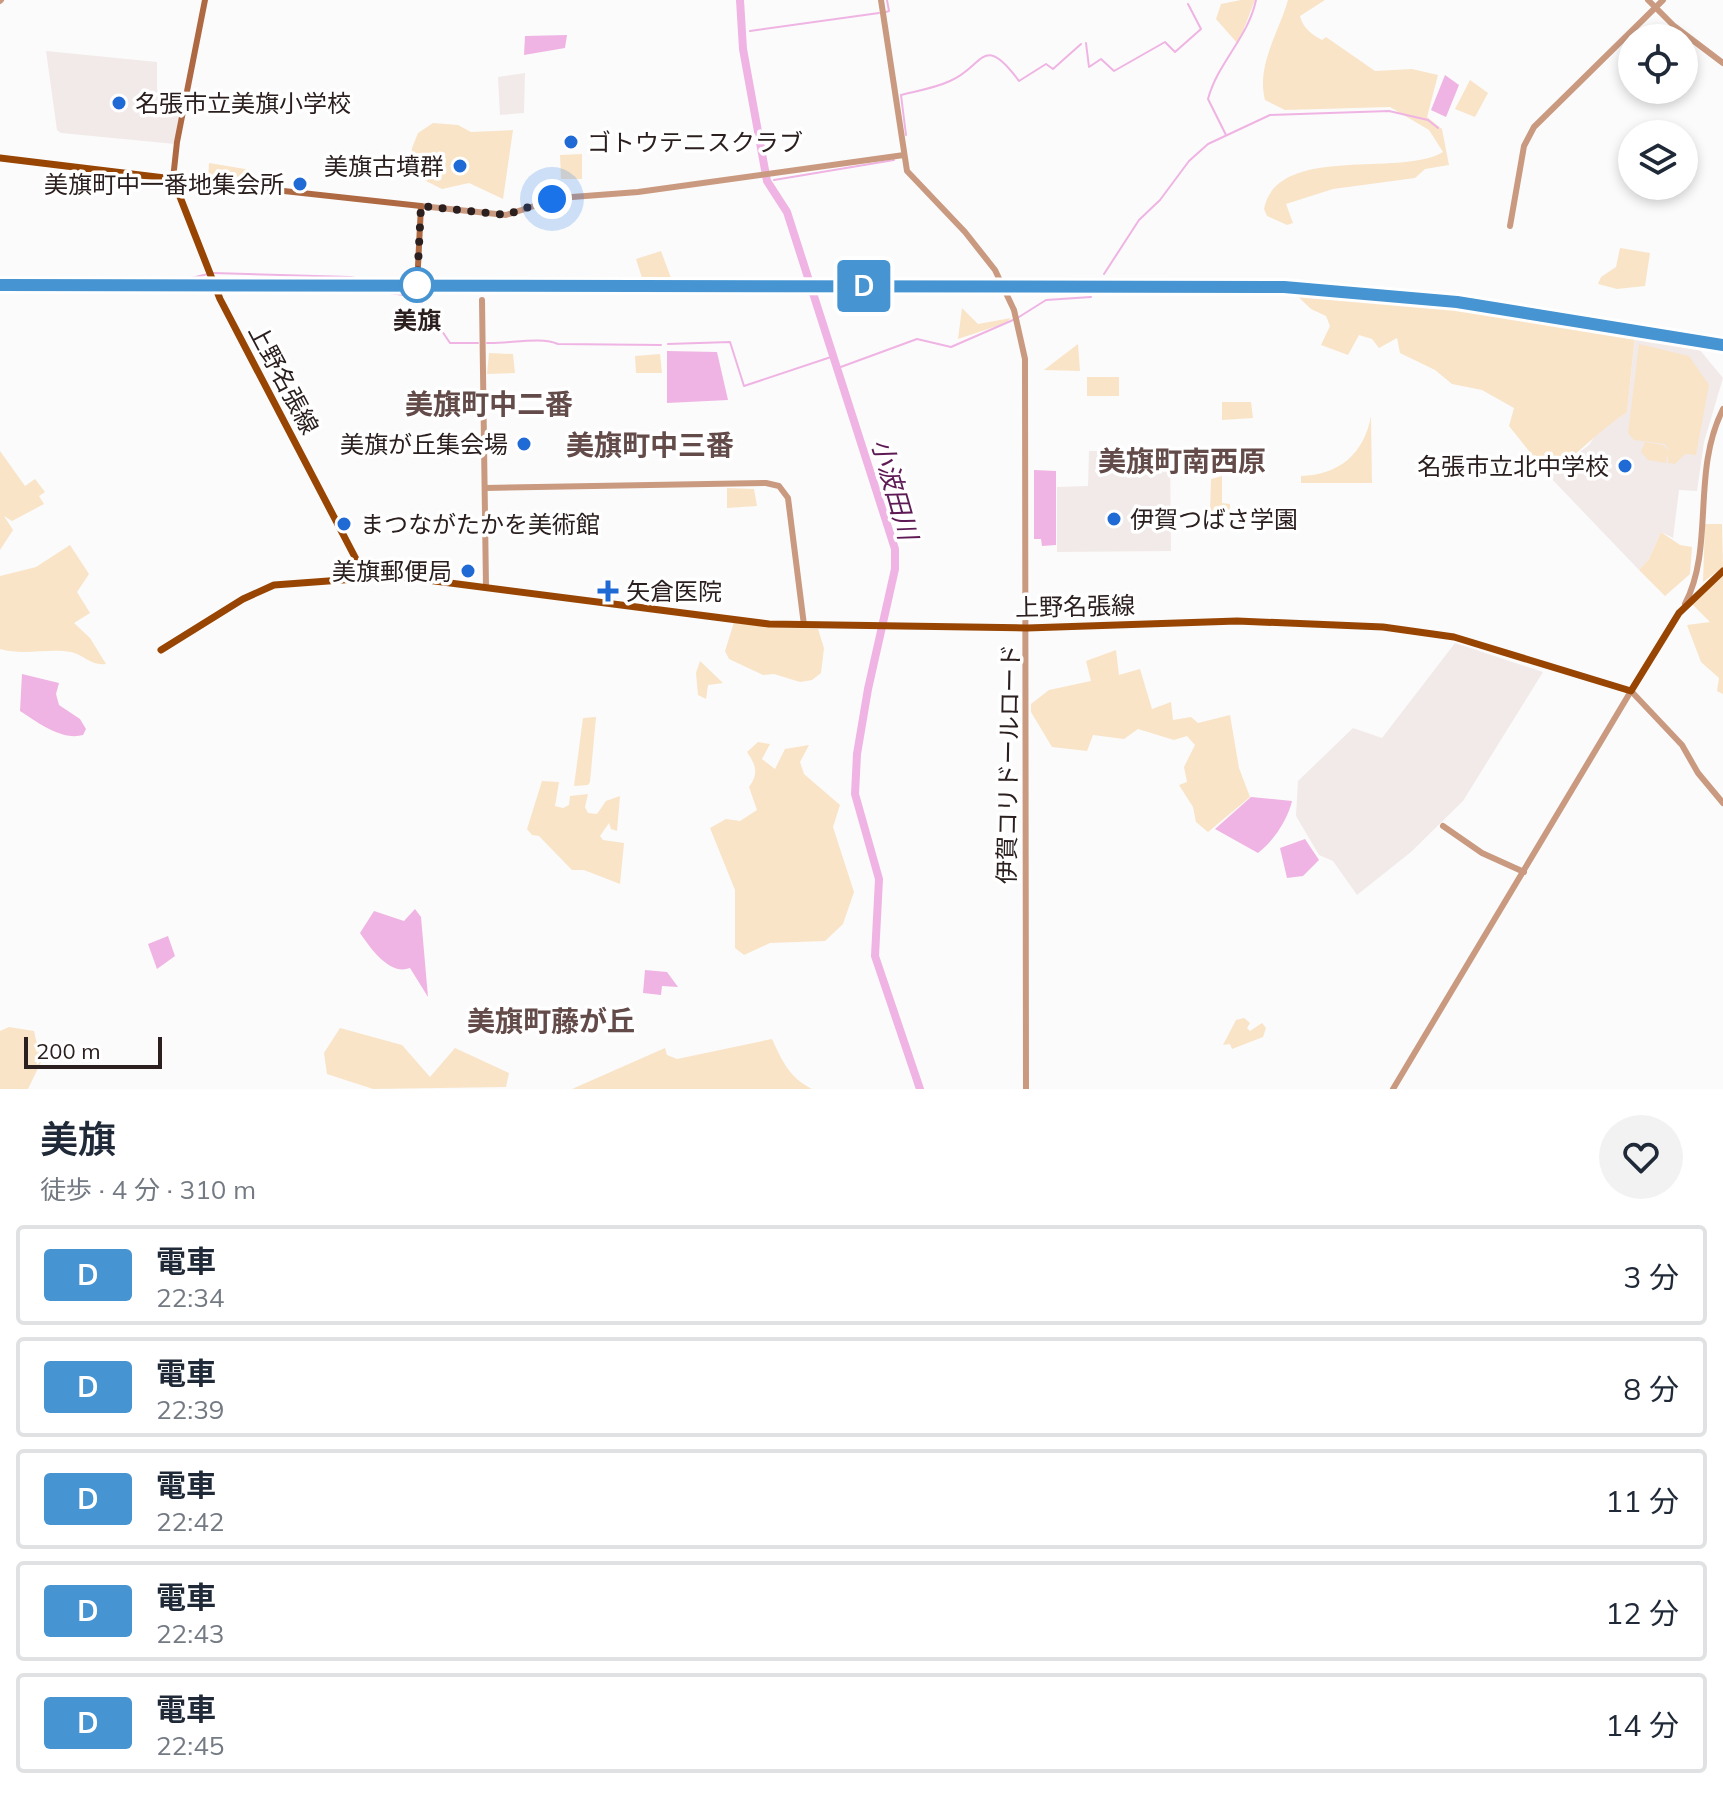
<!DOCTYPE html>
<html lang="ja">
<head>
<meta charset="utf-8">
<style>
  :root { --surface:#fff; --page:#f2f2f3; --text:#1f2937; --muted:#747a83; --line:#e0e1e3 }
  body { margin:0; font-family:Mulish,"Noto Sans JP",sans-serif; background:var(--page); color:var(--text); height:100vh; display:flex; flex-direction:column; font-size:30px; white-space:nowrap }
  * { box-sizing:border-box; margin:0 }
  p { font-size:26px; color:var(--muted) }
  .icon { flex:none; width:44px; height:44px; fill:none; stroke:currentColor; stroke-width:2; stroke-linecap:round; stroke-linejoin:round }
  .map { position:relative; height:1089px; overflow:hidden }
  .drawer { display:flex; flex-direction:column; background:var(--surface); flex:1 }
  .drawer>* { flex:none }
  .badge { padding:0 16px; border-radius:6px; font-size:28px; line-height:52px }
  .controls { position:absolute; left:1618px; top:24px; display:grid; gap:16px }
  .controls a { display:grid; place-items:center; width:80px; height:80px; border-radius:50%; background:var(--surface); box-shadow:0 4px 12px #0003; font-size:40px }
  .scale { position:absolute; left:24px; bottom:20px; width:138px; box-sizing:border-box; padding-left:8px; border:4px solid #2b201f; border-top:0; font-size:22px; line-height:28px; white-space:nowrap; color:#2b201f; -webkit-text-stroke:6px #fff; paint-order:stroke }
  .you { position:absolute; width:40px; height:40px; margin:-20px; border:6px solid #fff; border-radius:50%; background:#1a73e8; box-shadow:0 0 0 12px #1a73e833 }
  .map>.badge { position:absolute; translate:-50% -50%; box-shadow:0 0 0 4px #fff }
  .round { display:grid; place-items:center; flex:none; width:84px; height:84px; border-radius:42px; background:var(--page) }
  .headline { display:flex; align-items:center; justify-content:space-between; height:136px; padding:0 40px }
  h1 { font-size:38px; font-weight:600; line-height:60px }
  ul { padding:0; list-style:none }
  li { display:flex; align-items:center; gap:24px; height:100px; margin:0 16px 12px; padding:0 24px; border:4px solid var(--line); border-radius:8px }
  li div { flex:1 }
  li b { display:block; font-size:30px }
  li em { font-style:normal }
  li .badge { min-width:88px; font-weight:700; text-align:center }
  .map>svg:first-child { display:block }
</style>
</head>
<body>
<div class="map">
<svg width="1723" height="1089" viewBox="0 0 1723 1089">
  <rect width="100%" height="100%" fill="#fbfbfb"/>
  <!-- built -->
  <g fill="#f2eae9">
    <path d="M46,51L157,62V90L187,93L175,144L61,133L57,130Z"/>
    <path d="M525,73L524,113L500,115L498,77Z"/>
    <path d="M1635,336L1699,349L1723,378L1704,442L1697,491L1679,490L1673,538L1661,532L1649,559L1639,570L1549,476L1589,445L1598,431L1627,412Z"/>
    <path d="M1170,450L1171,551L1057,552V487L1088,486L1089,451Z"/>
    <path d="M1455,643L1543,672L1463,801L1411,852L1357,895L1333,861L1319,855L1296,816L1298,781L1353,728L1382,738Z"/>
  </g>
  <!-- green -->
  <g fill="#f9e4c8">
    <path d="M1241,0H1255L1238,44L1216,19L1221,4Z"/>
    <path d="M1288,0H1325L1300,16C1303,28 1311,34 1322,40L1326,37L1375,71L1412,69L1438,75L1427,117L1442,129L1449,165L1425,169L1415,178L1333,189L1286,204L1293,223L1287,225L1267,216L1264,209C1277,143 1400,178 1443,152L1429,130L1390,107L1285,110L1265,100C1256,66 1279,32 1288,0Z"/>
    <path d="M1470,80L1488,93L1475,117L1455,109Z"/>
    <path d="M433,123L458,125L471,132L513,130L503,199L469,183L442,189L420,178L411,160L412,148L418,133Z"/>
    <path d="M582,154V179H561L560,155Z"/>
    <path d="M209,163L251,170L250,183L208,179Z"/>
    <path d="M1620,248L1650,253L1645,286L1617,289L1598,284L1601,277L1616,267Z"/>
    <path d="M661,251L671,278H642L636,259Z"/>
    <path d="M1290,289L1428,300L1635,336L1627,412C1599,431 1576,455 1549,476L1509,426L1514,408L1482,390L1452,384L1435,370L1400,353L1397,338L1379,348L1372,339L1359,335L1348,355L1321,345L1330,326L1326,316L1311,309Z"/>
    <path d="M962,308L978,324L1011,318L1006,323L958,339Z"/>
    <path d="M1078,344L1080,371L1044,370Z"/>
    <path d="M1639,344L1689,356L1709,385L1696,455L1685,454L1675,464L1668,463V454L1666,463L1648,460L1641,452L1645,442L1663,445L1669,451L1665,444L1634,440L1628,433Z"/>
    <path d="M489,353L513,354L515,373L487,374Z"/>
    <path d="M660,354L662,373H636L635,356Z"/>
    <rect x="1087" y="377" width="32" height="19"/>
    <path d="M1222,402H1251L1253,418L1222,420Z"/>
    <path d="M1371,416L1372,483H1301V476C1339,475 1364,454 1371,416Z"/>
    <path d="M0,451L25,486L35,479L45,492L39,496L44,504L12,521L4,516L13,530L0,550Z"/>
    <path d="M1222,476V503L1230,504V512L1210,513L1211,479Z"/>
    <path d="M727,488L754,489L757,506L727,508Z"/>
    <path d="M1705,524H1722L1723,567L1703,582Z"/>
    <path d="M1661,532L1680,545L1692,547L1690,574L1665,596L1639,570L1649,559Z"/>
    <path d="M70,545L89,574L77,592L90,613L74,623L90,638L106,664C91,666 84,655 71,652C48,648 24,656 0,649V576L36,567Z"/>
    <path d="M1723,574V694L1717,691L1719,678L1701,662L1687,625L1710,622L1690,602Z"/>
    <path d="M735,619L777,627L818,629L824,648L821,673L812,680L800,682L774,674L763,675L729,659L725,651Z"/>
    <path d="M1116,650L1119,675L1140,669L1152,709L1171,702L1173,720L1191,717L1198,723L1230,715L1239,768L1250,797L1208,832L1196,822L1193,807L1179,785L1187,782L1184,767L1195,745L1187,736L1174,740L1138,729L1124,739L1093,735L1087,751L1052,747L1031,712V704L1049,690L1091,681L1086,661Z"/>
    <path d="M700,661L723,683L708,685L706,699L698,695L696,673Z"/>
    <path d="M596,717L590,782L588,785L574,786L583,718Z"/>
    <path d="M758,742L770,744L762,759L775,769L785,749L809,745L800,762L804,774L840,805L833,827L854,892L843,924L825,941L770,943L744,955L735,948V890L710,828L726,819L740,821L757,810L749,787C759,774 756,765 747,752Z"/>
    <path d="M542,781L559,782L555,806L563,808L569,805L570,796L588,794L585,807L588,813L597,814L606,801L620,796L617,831L611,829L609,823L600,836L603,840L624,843L620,884L584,870H572L539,836L532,835L527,829Z"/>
    <path d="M1244,1018L1250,1023L1247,1028L1250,1031L1262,1023L1266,1028L1263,1037L1232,1049L1230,1044L1223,1045L1236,1020Z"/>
    <path d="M9,1027L34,1031L41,1062L28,1089H0V1031Z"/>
    <path d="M340,1028L402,1045L430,1077L455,1048L509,1073L506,1087L373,1089L327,1074L324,1053Z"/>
    <path d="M772,1039C782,1061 790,1078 812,1089H572L665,1048L667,1055L677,1059Z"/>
  </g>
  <!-- water -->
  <g fill="#efb4e3">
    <path d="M567,35L565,48L524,55L525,36Z"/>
    <path d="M1445,75L1459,85L1446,117L1431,110Z"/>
    <path d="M667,351L717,352L728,400L667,403Z"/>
    <path d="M1034,470L1056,471V545L1042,546L1041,539H1034Z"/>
    <path d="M22,674L59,683L56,694L59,705L80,719L86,729L83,735C62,741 37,722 20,711Z"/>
    <path d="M1251,797L1292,801C1288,819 1273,842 1258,853L1215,829Z"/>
    <path d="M1305,839L1319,860L1303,876L1287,878L1280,848Z"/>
    <path d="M415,909L421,917L428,997L410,968C390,976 371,949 360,933L374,911L404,921Z"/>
    <path d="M168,936L175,956L157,969L148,944Z"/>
    <path d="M645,970L667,972L678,987L662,986L661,995L643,993Z"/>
  </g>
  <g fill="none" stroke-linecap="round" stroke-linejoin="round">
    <!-- stream -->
    <g stroke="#efb4e3" stroke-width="2">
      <path d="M886,12L889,11L887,0"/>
      <path d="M750,31L879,13"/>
      <path d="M1086,43L1089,67L1101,59L1114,71L1165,42L1175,52L1201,29L1188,4"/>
      <path d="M906,135L901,95C917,91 935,88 950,81C984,67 982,31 1019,81L1046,64L1053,69L1081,44"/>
      <path d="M1226,135L1208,99C1218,62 1248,38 1256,0"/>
      <path d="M774,180L894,160"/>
      <path d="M213,273L350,277L373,281"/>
      <path d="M1104,274L1139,220L1160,200L1189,161L1208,144L1270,115L1389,111L1428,120L1438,128"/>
      <path d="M0,280H183L208,274"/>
      <path d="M378,289L380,292"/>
      <path d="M382,292L419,297L422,302"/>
      <path d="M426,307L450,343H478"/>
      <path d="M1019,317L1046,300L1091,297"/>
      <path d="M487,343C508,344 542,336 558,344L661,345"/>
      <path d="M668,344L730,342L744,386L834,356"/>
      <path d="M838,368L917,339L951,347L1013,320"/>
    </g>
    <!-- river -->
    <path stroke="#efb4e3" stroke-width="8" d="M740,0L743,49L767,181L787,212L895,549V569L868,689L857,754L855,794L879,879L875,956L920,1089"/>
    <!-- tertiary -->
    <g stroke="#ca9a80" stroke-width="6">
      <path d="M881,0L907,171L965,232L995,270L1014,310L1025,359L1026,1089"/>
      <path d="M1648,0L1674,26L1723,63"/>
      <path d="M0,1L1,0"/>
      <path d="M421,206L506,215L559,198L638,192L904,155"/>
      <path d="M1510,226L1524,146L1534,127L1663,0"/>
      <path d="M482,300L486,587"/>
      <path d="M485,488L766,483L779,486L788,498L804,625"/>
      <path d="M1685,604C1715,546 1691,472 1723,409"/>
      <path d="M1443,826L1482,853L1524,872"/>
      <path d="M1393,1089L1631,691L1682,745L1698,773L1723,803"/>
    </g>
    <!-- secondary -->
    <path stroke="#ae6942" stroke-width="6" d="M205,0L177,142L173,179L421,206L418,266"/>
    <!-- primary -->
    <g stroke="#984503" stroke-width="7">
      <path d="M0,158L173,179L220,299L357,561L362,577"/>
      <path d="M161,650L243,599L274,585L396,576L769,624L1027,628L1237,621L1383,627L1454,637L1631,691L1679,613L1723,571"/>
    </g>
    <!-- rail -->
    <path stroke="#5d5554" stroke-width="2" stroke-dasharray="12 6" stroke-linecap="butt" d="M0,283H1263L1407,292L1723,342"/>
  </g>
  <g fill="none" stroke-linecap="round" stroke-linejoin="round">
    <defs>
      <path id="line" d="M0,285L1284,287L1457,302L1723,345"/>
    </defs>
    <!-- line casing -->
    <use href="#line" stroke="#fff" stroke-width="18"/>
    <!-- line -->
    <use href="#line" stroke="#4694d1" stroke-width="12"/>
    <!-- walk -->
    <path stroke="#2b201f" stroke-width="8" stroke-dasharray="0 14.4" d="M417,285L421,206L506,215L552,199"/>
  </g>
  <!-- markers -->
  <g fill="#1f6ad5" stroke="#fff" stroke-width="3">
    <circle cx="119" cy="103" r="8"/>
    <circle cx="571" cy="142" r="8"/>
    <circle cx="460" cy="166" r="8"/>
    <circle cx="300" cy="184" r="8"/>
    <circle cx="524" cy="444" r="8"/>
    <circle cx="1625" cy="466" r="8"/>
    <circle cx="1114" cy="519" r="8"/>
    <circle cx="344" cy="524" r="8"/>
    <circle cx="468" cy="571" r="8"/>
    <path d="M604 579h8v8h8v8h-8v8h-8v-8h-8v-8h8z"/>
  </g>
  <circle fill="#fff" stroke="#4694d1" stroke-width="4" cx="417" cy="285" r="16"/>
  <g text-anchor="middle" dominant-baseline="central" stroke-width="7" stroke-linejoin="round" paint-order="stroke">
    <!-- poi labels -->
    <g font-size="24" fill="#2b201f" stroke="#fff" text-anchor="start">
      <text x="135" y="103">名張市立美旗小学校</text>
      <text x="587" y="142">ゴトウテニスクラブ</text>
      <text x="444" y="166" text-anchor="end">美旗古墳群</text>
      <text x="284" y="184" text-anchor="end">美旗町中一番地集会所</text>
      <text x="508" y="444" text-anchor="end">美旗が丘集会場</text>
      <text x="1609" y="466" text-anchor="end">名張市立北中学校</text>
      <text x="1130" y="519">伊賀つばさ学園</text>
      <text x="360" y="524">まつながたかを美術館</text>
      <text x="452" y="571" text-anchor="end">美旗郵便局</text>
      <text x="626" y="591">矢倉医院</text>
    </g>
    <!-- stop labels -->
    <g font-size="24" font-weight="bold" fill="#2b201f" stroke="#fff">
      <text x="417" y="320">美旗</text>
    </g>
    <!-- street labels -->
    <g font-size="24" fill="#2b201f" stroke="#fff">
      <text transform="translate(284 379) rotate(62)">上野名張線</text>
      <text transform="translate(1075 606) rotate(-1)">上野名張線</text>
      <text transform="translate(1008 764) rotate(-89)">伊賀コリドールロード</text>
    </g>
    <!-- water labels -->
    <g font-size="26" font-style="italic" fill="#5e1a54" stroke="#fff">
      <text transform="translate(895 489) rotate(74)">小波田川</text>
    </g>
    <!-- quarter labels -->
    <g font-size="28" font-weight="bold" fill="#634b49" stroke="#fff">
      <text x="489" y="403">美旗町中二番</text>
      <text x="650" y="444">美旗町中三番</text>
      <text x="1182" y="460">美旗町南西原</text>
      <text x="551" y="1020">美旗町藤が丘</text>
    </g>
  </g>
</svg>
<div class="controls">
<a><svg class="icon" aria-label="locate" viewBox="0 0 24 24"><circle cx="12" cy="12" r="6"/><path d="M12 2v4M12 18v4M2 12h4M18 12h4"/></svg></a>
<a><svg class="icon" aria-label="layers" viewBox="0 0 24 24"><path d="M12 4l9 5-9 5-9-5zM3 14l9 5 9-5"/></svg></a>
</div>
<div class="scale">200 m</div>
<div class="you" style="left:552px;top:199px"></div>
<b class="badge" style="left:864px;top:286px;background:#4694d1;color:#fff">D</b>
</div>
<section class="drawer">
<div class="headline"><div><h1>美旗</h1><p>徒歩 · 4 分 · 310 m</p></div><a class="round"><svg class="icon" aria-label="heart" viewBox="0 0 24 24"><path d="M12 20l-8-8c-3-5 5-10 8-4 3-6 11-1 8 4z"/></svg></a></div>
<ul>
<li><span class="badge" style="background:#4694d1;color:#fff">D</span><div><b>電車</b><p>22:34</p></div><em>3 分</em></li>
<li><span class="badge" style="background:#4694d1;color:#fff">D</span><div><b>電車</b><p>22:39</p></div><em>8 分</em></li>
<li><span class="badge" style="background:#4694d1;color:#fff">D</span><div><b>電車</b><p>22:42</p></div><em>11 分</em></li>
<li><span class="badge" style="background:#4694d1;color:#fff">D</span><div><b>電車</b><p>22:43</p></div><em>12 分</em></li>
<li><span class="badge" style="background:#4694d1;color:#fff">D</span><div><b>電車</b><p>22:45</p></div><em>14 分</em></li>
</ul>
</section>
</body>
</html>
